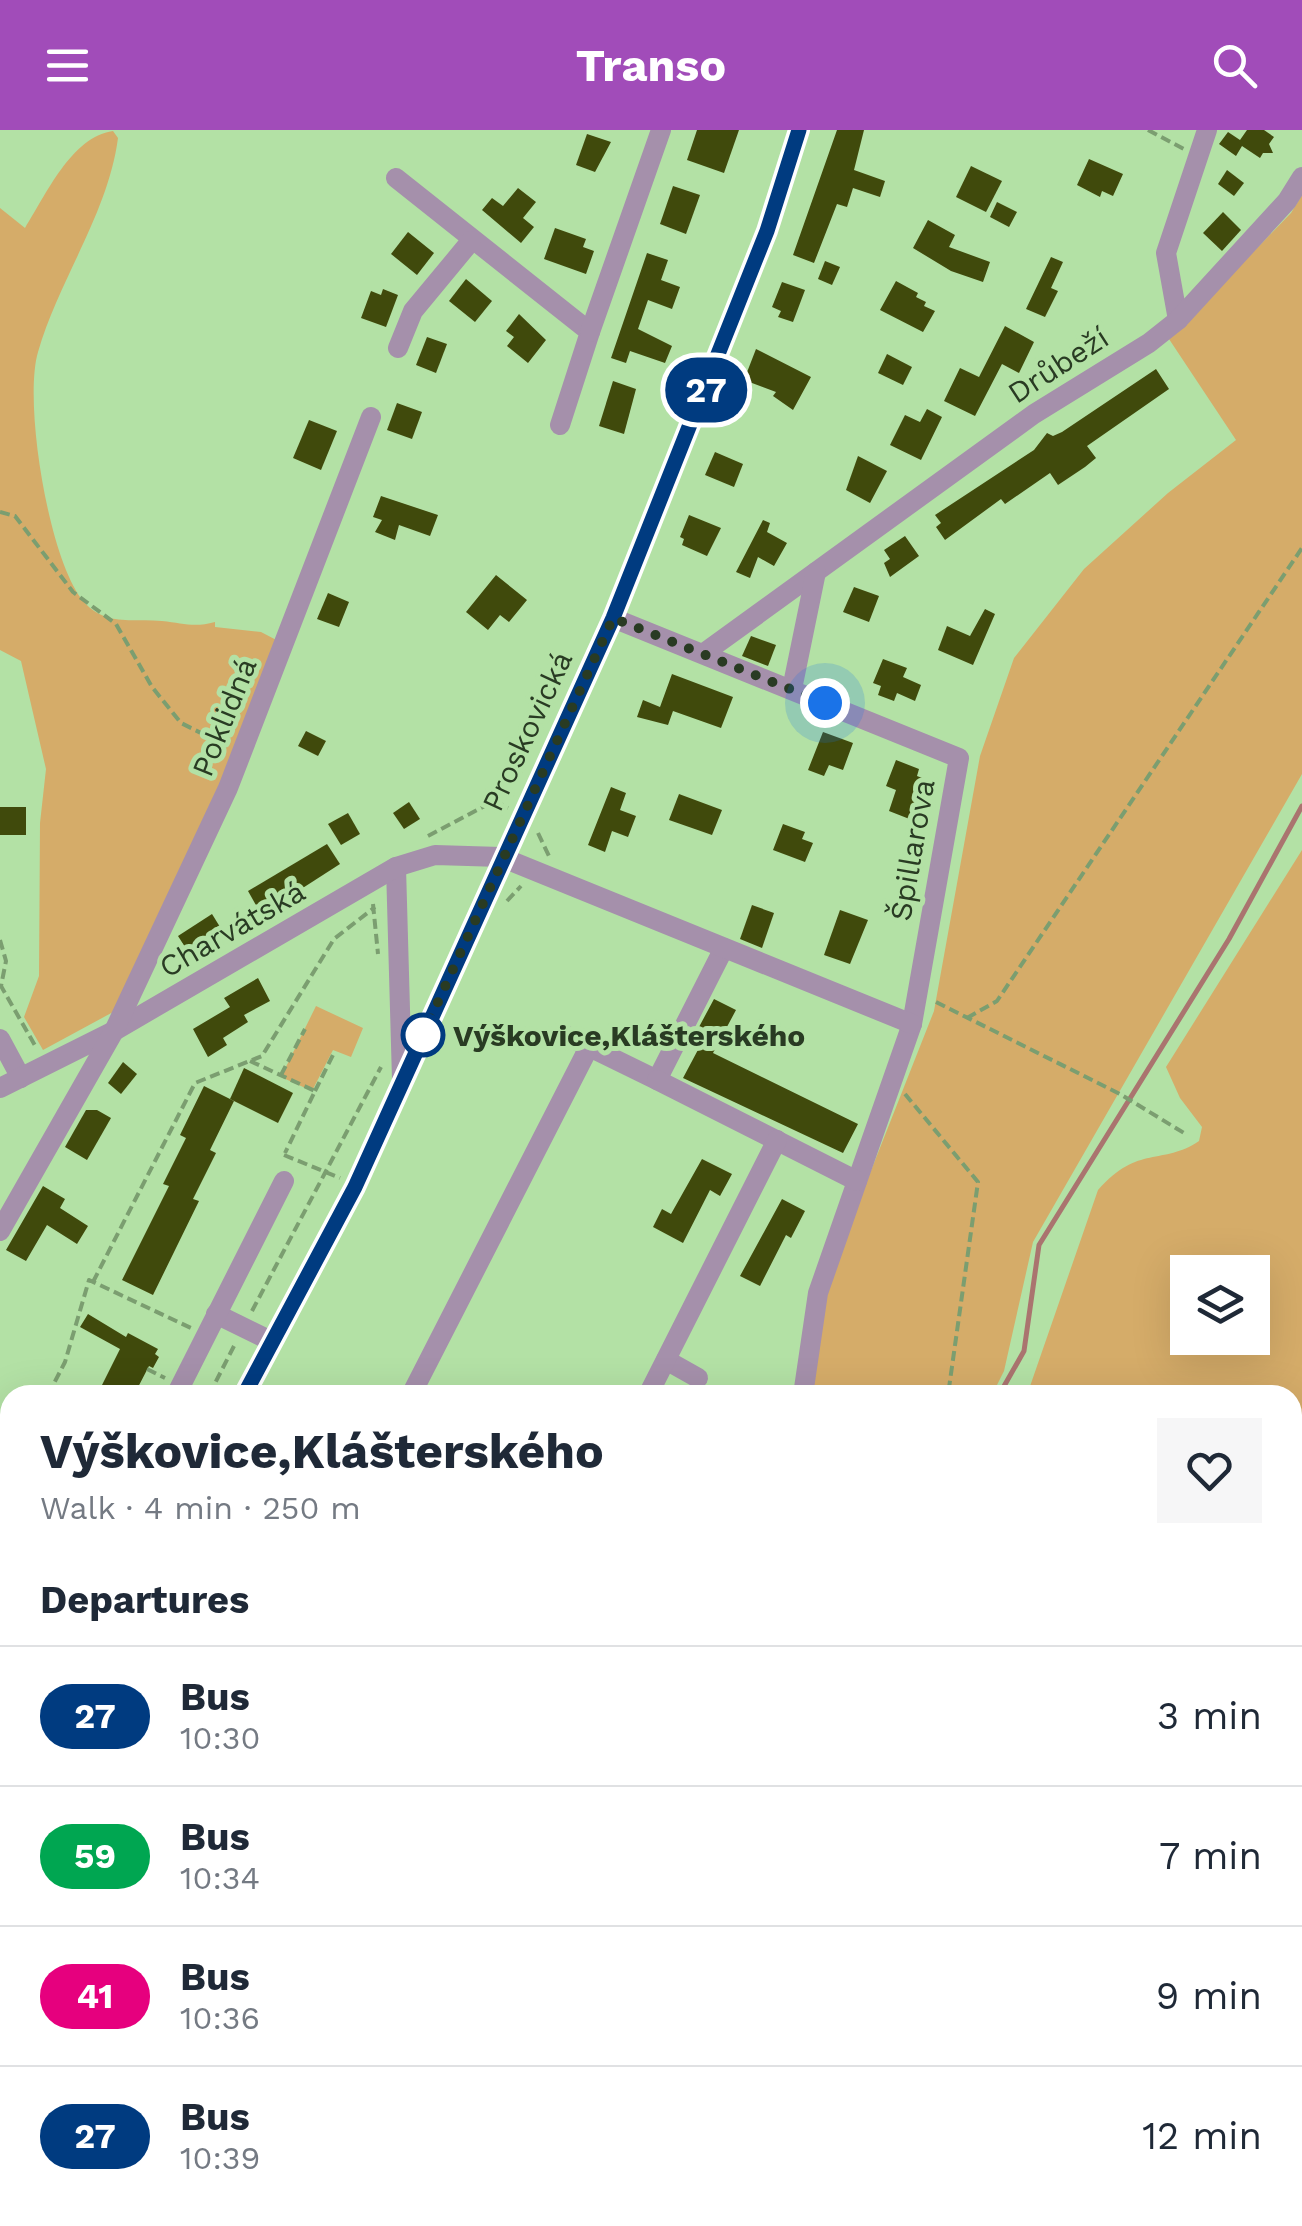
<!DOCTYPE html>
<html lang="en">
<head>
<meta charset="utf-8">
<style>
  :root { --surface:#fff; --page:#f6f6f7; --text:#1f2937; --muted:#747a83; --line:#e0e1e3; --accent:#a14cb9 }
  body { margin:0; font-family:"Work Sans",sans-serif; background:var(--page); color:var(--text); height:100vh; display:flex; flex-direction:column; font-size:38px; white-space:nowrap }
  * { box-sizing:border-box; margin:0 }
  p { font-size:32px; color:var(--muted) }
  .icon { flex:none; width:55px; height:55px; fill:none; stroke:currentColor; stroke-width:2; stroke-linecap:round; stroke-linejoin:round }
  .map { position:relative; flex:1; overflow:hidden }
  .sheet { position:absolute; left:0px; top:1255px; width:1302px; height:842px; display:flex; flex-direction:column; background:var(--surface); border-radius:30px 30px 0 0; box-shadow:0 10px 40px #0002 }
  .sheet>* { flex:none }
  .badge { padding:0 20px; border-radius:32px; font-size:35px; line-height:65px }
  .controls { position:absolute; left:1170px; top:1125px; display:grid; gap:20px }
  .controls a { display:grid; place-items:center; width:100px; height:100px; border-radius:0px; background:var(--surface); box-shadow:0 10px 40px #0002; font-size:50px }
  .you { position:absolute; width:50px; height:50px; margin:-25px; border:8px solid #fff; border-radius:50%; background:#1a73e8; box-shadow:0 0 0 15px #1a73e833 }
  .map>.badge { position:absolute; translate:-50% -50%; box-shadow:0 0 0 5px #fff }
  h2 { padding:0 40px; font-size:38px; line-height:90px }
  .round { display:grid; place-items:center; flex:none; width:105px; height:105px; border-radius:0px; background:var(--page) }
  .head { display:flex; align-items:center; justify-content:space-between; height:170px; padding:0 40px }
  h1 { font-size:48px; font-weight:700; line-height:75px }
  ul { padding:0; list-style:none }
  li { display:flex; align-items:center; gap:30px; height:140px; padding:0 40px; border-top:2px solid var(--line) }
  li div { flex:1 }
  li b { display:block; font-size:38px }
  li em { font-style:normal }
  li .badge { min-width:110px; font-weight:700; text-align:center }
  header { display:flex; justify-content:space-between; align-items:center; height:130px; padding:0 40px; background:var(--accent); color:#fff; font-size:45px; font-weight:700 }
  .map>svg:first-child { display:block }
</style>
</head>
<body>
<header><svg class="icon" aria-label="menu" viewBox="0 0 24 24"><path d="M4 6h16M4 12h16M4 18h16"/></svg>Transo<svg class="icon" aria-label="search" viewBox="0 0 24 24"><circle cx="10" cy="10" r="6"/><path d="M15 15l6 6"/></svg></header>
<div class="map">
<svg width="1302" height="2096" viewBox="0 0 1302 2096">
  <rect width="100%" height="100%" fill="#b3e1a5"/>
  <!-- green -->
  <g fill="#d5ac69" fill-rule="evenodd">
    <path d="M113,1L118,8C108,84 59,149 38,222C23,273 49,432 84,472C106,497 134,488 162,491C183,493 194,498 215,492V497L261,502L284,514L115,881L43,920L24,887L39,846L40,693L46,639L21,531L0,520V78L25,98C46,65 71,7 113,1Z"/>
    <path d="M1302,65V644L1033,1112L1004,1241L992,1265H810L827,1152L934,881L980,626L1014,528L1084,439L1168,363L1236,310L1169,209L1291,83Z"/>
    <path d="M1302,720V2096H665L671,2088H1292V1265H1027L1098,1060C1139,1014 1162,1036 1199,1011L1202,997L1180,968L1166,937ZM1188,1142H1252V1208H1188Z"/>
    <path d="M316,876L363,898L351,927L333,920L312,961L281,947Z"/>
  </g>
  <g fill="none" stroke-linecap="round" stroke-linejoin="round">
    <!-- stream -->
    <g stroke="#aa746f" stroke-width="5">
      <path d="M999,1265L1024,1221L1039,1115L1229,809L1302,676"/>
      <path d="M1141,2088L1142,2096"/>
    </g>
  </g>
  <!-- building -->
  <g fill="#404a0c">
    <path d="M697,0H739L724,43L687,30Z"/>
    <path d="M837,0H864L854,40L885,51L880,67L853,58L847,77L837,74L814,133L793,125Z"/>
    <path d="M1247,0H1264L1274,7L1269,14L1273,23H1263L1260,28L1242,16L1236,26L1219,14L1228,2L1240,10Z"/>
    <path d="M587,4L611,12L595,42L576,35Z"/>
    <path d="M1089,29L1123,44L1113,66L1102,61L1100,67L1077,55Z"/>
    <path d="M971,36L1002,51L986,82L956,67Z"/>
    <path d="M1227,40L1244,53L1234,66L1218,54Z"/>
    <path d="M673,56L700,65L686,104L660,94Z"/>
    <path d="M518,58L536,72L523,88L534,97L521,113L482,80L492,68L503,76Z"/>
    <path d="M997,72L1017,82L1009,97L990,87Z"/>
    <path d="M1223,82L1241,100L1222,121L1203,103Z"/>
    <path d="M928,90L955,105L949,117L990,132L983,152L951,141L913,118Z"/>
    <path d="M555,98L586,109L583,117L594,121L586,144L544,129Z"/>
    <path d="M408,102L434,123L417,145L391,124Z"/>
    <path d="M647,123L668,130L661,150L680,157L672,179L648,170L638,199L672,216L665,233L630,221L626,233L611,228Z"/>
    <path d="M1051,127L1063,132L1051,158L1058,161L1045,187L1026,179Z"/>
    <path d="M825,131L840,137L832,155L818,149Z"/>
    <path d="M466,149L492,171L475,192L449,171Z"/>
    <path d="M896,151L918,163L916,167L926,172L924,176L935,181L923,202L880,180Z"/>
    <path d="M782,152L805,160L793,192L778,187L781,181L772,177Z"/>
    <path d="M383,159L398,165L386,197L361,188L371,161L381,165Z"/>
    <path d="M519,184L546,210L528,233L507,216L514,207L506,201Z"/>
    <path d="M1005,196L1034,212L1019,243L1002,234L975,286L944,271L960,238L979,247Z"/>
    <path d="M427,207L447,214L436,243L416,235Z"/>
    <path d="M756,219L811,247L793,280L773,266L776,262L744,250Z"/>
    <path d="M887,224L912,237L903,255L878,243Z"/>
    <path d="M1156,239L1169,259L1087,316L1096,328L1085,337L1058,355L1050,343L1005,374L1001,369L945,410L936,397L941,393L935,385L1034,320L1047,303L1053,306L1062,302Z"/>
    <path d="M613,251L636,259L624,304L599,296Z"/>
    <path d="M397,273L422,282L412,309L387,300Z"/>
    <path d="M927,279L942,287L921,330L890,315L905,285L920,292Z"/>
    <path d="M309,290L337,301L321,340L293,328Z"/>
    <path d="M715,322L743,334L734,357L705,345Z"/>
    <path d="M858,326L887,341L870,373L846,360Z"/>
    <path d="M381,366L438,385L430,406L399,395L395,410L375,402L382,390L373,387Z"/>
    <path d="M689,385L721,398L707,426L682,415L684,409L680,407Z"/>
    <path d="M763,390L770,393L767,402L787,413L774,436L758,427L750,448L736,442Z"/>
    <path d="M905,406L919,426L890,447L884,433L890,429L884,420Z"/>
    <path d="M496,445L527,470L509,492L500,485L488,500L466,482Z"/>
    <path d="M854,457L879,466L869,492L843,482Z"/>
    <path d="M328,463L349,472L339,497L317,489Z"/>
    <path d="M985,479L995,484L973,535L938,520L947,496L970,506Z"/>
    <path d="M751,506L776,515L768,536L742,526Z"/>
    <path d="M883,529L907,538L903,547L921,555L915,571L897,563L894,571L878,565L881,556L873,553Z"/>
    <path d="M672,544L733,567L721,598L673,581L668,595L637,587L643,570L660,577Z"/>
    <path d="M306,601L326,611L318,626L298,616Z"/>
    <path d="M823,602L853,613L843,640L829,635L824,646L808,640Z"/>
    <path d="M896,630L919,639L917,646L927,650L912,690L889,681L896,660L886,656Z"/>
    <path d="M611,657L626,663L620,680L636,686L628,707L612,701L605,722L588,715Z"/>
    <path d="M679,664L722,680L712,705L669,690Z"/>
    <path d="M409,672L420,689L404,699L393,683Z"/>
    <rect x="0" y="677" width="26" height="28"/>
    <path d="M348,683L360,704L341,715L328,694Z"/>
    <path d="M783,694L805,702L802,709L813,713L805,732L773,720Z"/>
    <path d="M327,714L340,734L267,781L257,777L248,761Z"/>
    <path d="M752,775L774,783L762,818L740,809Z"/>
    <path d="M840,780L868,790L850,834L824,825Z"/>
    <path d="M212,784L225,805L192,828L178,806Z"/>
    <path d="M258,848L270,871L244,885L248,892L223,908L227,915L208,927L193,899L230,877L224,868Z"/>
    <path d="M714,869L736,880L713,923L858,994L843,1023L683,948L708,901L699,897Z"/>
    <path d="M123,932L137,944L121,964L108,953Z"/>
    <path d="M244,938L293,963L278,993L230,969Z"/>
    <path d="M204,956L234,971L210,1020L216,1023L193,1069L199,1071L153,1165L122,1150L169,1056L163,1054L186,1008L180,1005Z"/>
    <path d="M86,980H97L111,988L87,1030L65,1017Z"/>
    <path d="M702,1029L732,1044L720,1066L710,1060L683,1113L653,1097L662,1079L671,1084Z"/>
    <path d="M43,1056L65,1069L60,1078L88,1096L77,1114L47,1095L26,1131L6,1120Z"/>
    <path d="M782,1069L805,1081L791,1108L786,1105L760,1156L740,1146Z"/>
    <path d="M88,1184L126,1207L128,1203L158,1219L155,1224L159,1227L153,1238L149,1236L134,1265H97L120,1219L80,1197Z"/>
  </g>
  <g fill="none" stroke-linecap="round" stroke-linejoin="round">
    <!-- path -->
    <g stroke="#7b9e70" stroke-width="4" stroke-dasharray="10 5" stroke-linecap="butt">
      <path d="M1148,0L1184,19"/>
      <path d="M0,382L15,386L73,462L116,494L152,557L181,593L227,616"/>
      <path d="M494,671L521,641"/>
      <path d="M538,703L549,726"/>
      <path d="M428,706L494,671L508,678"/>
      <path d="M507,771L521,756"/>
      <path d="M373,774L378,824"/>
      <path d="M0,810L6,831L1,856L37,919"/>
      <path d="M936,872L1120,964L1184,1003"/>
      <path d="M967,888L997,871L1302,418"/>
      <path d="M250,931L315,961L285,1023"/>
      <path d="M281,945L305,899"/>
      <path d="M315,961L333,925"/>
      <path d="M905,964L978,1052L948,1265"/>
      <path d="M284,1025L340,1048"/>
      <path d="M93,1152L195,953L262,926L334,809L375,777"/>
      <path d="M252,1181L381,937"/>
      <path d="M147,1239L165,1248"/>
      <path d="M48,1265L65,1232L89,1150L191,1198"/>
      <path d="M209,1265L234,1216"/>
      <path d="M0,1358L10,1338"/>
      <path d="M0,1529L10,1513"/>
      <path d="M1292,1573L1302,1566"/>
      <path d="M0,1684L10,1665"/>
      <path d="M0,1799L10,1776"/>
      <path d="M1182,2088L1183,2096"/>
    </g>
    <!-- minor -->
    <g stroke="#a590ab" stroke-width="20">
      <path d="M396,48L590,202L560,295"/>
      <path d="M1178,190L1166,123L1207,0"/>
      <path d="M590,202L661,0"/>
      <path d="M398,218L413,181L471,111"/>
      <path d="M613,488L959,628L912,894L818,1163L803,1265"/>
      <path d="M704,523L1034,284L1149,213L1178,190L1287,71L1302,47"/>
      <path d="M792,559L816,442"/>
      <path d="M396,737L402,950"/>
      <path d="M565,905L657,950L724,818"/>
      <path d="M0,909L21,948"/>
      <path d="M657,950L857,1051"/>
      <path d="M0,958L114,901L396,737L435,725L501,727L912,894"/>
      <path d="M0,1101L114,901L228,658L371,287"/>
      <path d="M216,1184L271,1211"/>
      <path d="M666,1230L698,1248"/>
      <path d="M176,1265L284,1051"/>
      <path d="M244,1265L355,1057L613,488L767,101L799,0"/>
      <path d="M411,1265L589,917"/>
      <path d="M648,1265L777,1010"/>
      <path d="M0,1552L1,1551"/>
      <path d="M0,1747L10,1725"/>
      <path d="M9,2091L23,2096"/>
      <path d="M235,2096L236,2088"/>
      <path d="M643,2096L648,2088"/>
    </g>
  </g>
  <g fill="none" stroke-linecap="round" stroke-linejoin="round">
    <defs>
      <path id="line" d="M244,1265L355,1057L613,488L767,101L799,0"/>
    </defs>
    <!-- line casing -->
    <use href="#line" stroke="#fff" stroke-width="22"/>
    <!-- line -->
    <use href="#line" stroke="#003b80" stroke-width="15"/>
    <!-- walk -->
    <path stroke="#293b23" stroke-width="10" stroke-dasharray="0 18" d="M423,905L613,488L825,573"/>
  </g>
  <!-- markers -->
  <circle fill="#fff" stroke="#003b80" stroke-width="5" cx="423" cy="905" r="20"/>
  <g text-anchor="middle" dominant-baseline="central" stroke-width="10" stroke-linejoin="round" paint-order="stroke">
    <!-- street labels -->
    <g font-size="30" fill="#293b23" stroke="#b3e1a5">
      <text transform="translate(1058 235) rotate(-33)">Drůbeží</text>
      <text transform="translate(224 587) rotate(-68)">Poklidná</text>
      <text transform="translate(527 601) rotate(-65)">Proskovická</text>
      <text transform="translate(912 720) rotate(-80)">Špillarova</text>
      <text transform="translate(232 799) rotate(-30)">Charvátská</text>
    </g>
    <!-- stop labels -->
    <g font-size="30" font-weight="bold" fill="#293b23" stroke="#b3e1a5" text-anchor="start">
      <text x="453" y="905">Výškovice,Klášterského</text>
    </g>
  </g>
</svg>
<div class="controls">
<a><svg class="icon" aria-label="layers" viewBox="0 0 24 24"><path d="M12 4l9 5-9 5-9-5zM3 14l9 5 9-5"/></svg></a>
</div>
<div class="you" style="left:825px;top:573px"></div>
<b class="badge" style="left:706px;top:260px;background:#003b80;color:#fff">27</b>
<section class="sheet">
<div class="head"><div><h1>Výškovice,Klášterského</h1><p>Walk · 4 min · 250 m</p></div><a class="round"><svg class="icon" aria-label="heart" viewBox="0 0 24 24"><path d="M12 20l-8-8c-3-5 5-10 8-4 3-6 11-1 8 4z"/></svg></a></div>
<h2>Departures</h2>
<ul>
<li><span class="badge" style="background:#003b80;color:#fff">27</span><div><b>Bus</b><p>10:30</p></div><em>3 min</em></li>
<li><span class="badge" style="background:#00a651;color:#fff">59</span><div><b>Bus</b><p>10:34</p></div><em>7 min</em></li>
<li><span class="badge" style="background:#e6007e;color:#fff">41</span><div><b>Bus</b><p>10:36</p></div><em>9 min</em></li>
<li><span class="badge" style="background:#003b80;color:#fff">27</span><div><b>Bus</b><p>10:39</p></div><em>12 min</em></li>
</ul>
</section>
</div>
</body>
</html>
